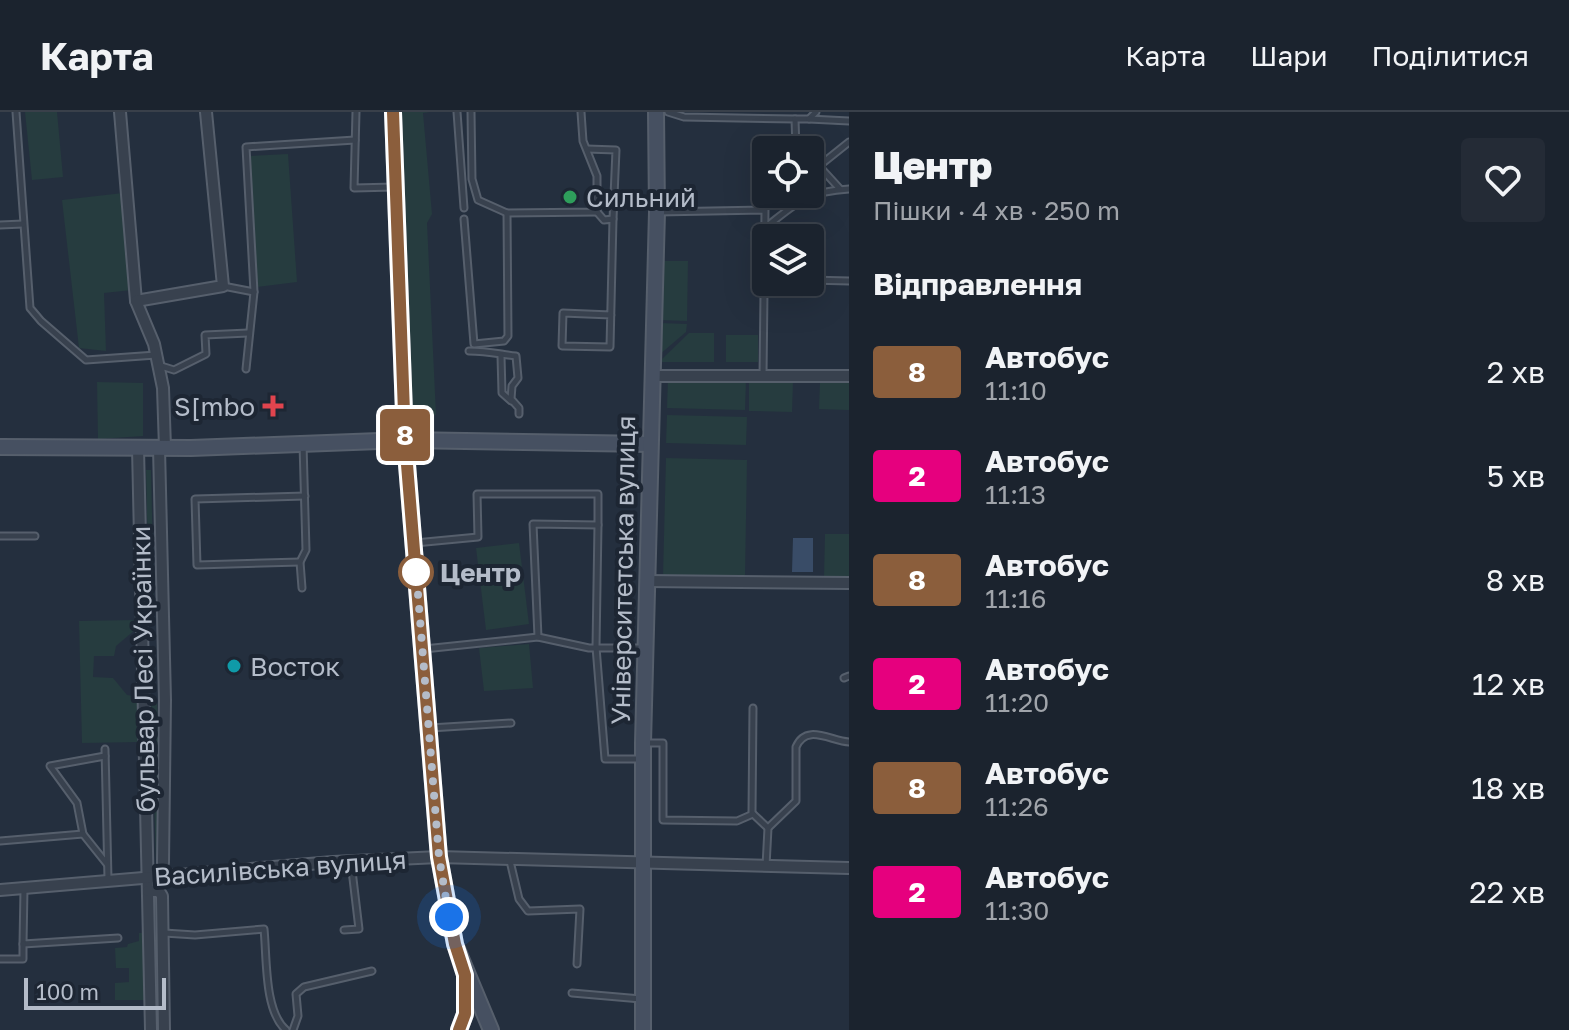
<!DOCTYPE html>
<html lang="uk">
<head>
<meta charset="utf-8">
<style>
  :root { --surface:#1b232e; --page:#242b36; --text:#f1f3f6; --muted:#a0a4aa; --line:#39404a }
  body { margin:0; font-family:"Golos Text",sans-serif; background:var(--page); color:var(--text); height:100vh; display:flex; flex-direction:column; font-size:30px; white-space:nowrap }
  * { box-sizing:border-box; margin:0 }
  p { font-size:26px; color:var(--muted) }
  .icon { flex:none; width:44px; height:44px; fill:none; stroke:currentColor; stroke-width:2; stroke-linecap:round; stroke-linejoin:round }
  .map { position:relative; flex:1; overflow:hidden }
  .sheet { display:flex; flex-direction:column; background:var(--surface); width:720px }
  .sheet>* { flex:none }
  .badge { padding:0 16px; border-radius:6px; font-size:28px; line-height:52px }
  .fabs { position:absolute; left:752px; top:24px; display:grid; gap:16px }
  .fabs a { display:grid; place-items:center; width:72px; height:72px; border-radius:8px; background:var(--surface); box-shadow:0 8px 32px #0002,0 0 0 2px var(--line); font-size:40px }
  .scale { position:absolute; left:24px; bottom:20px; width:142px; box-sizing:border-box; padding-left:8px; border:4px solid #b4bcc9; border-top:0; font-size:22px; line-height:28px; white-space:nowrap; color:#b4bcc9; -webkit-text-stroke:6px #1d2633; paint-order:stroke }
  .you { position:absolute; width:40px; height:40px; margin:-20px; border:6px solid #fff; border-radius:50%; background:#1a73e8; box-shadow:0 0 0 12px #1a73e833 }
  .map>.badge { position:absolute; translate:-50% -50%; box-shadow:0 0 0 4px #fff }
  h2 { padding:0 24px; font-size:30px; line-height:72px }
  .round { display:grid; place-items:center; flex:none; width:84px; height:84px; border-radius:8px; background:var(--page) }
  .head { display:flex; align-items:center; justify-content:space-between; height:136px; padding:0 24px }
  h1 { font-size:38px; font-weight:800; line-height:60px }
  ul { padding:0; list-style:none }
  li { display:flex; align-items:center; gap:24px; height:104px; padding:0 24px }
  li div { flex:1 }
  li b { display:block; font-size:30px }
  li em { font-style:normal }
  li .badge { min-width:88px; font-weight:700; text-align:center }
  header { display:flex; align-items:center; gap:48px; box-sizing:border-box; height:112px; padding:0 40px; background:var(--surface); border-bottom:2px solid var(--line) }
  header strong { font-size:38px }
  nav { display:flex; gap:44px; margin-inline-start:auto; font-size:28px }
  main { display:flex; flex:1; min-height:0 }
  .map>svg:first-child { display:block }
</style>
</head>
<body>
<header>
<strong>Карта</strong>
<nav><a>Карта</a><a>Шари</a><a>Поділитися</a></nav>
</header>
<main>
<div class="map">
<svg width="849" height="918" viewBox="0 0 849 918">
  <rect width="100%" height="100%" fill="#242f3e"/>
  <!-- green -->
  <g fill="#263c3f">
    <path d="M25,0H57L63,65L32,68Z"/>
    <path d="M397,0H430L423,1L432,102L427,111L436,303H414V313H408Z"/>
    <path d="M288,42L297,170L257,175L250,44Z"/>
    <path d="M123,81L132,178L104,181L106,239L79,236L62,88Z"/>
    <path d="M660,149H688L687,209L659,208Z"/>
    <path d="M659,211L687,212L686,220L659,243Z"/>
    <path d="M689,221H714V250H659Z"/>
    <rect x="726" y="223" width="32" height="27"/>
    <path d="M668,266L746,268L745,298L667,296Z"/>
    <path d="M749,269L793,270L792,300L749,299Z"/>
    <path d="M97,270L143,271V324L98,327Z"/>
    <path d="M820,270H849V298L819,297Z"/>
    <path d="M667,303L747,305L746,333L666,331Z"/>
    <path d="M666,346L747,348L745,464H663Z"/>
    <path d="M146,358H151L154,490H149Z"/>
    <path d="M825,422H849V465H824Z"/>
    <path d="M519,431L529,512L486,518L476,436Z"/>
    <path d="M137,508L136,517L116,534L114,544H94L93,565L113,566L127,583L139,585L140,630L82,631L79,509Z"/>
    <path d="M529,532L533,576L484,579L479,536Z"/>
    <path d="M151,587H157L162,750L156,751Z"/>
    <path d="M139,821H149L150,888H115V871L129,870V856H116L115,836L127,835L128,832L139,829Z"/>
  </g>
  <!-- water -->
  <path fill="#394c67" d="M793,426H813V460H792Z"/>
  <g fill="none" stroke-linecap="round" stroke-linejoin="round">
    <defs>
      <g id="lane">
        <path d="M16,0L30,196L41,209L86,248L156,243L161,254L174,258L206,242L205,223L248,221"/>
        <path d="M356,0L354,76L394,75"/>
        <path d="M457,0L464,96"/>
        <path d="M471,0L472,67L478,88L507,101"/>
        <path d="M668,0L684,5L795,7L796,38"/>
        <path d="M795,7H809L816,0"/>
        <path d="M809,7L849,9"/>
        <path d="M587,37L616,38L613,107"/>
        <path d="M810,53L819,54L849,30"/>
        <path d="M819,54L840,77"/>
        <path d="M597,100L604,108L613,107L610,235L562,234L563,201L611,203"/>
        <path d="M658,100L765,98L763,264"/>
        <path d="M464,107L474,232L504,229L508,224L507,101L597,100V64L583,29L581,0"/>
        <path d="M0,113L23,112"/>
        <path d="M766,115C799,89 806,80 849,77"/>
        <path d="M810,168L849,169"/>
        <path d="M223,174L254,180"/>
        <path d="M469,239C487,239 499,242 516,244L518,266L512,274L511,287L519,296V302"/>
        <path d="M501,244L502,281L511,289"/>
        <path d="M246,257L254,180L246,35L355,28"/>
        <path d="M598,413L596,535L605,647H642"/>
        <path d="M0,424H35"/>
        <path d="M415,431L478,425L477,382H598V413L533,412L538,525L589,536H645"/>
        <path d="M300,450L197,453L195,387L305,384"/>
        <path d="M302,476L300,450L306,438L303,332"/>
        <path d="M424,537L538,525"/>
        <path d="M844,566L849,564"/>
        <path d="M753,596L752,701L768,716"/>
        <path d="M430,616L511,611"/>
        <path d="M646,631H663V708L737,709L753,702"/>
        <path d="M105,637L108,767"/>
        <path d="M83,722L77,691L50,654L105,644"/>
        <path d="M0,729L83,722L107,752"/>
        <path d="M510,749L519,787L528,799L580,797L577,852"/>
        <path d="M766,754L768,716L796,689V635C806,611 831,629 849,630"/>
        <path d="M24,777L23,832L118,826"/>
        <path d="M344,818L359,817L351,750"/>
        <path d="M164,821L195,823L264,817C267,846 264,899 286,918"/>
        <path d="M0,847H23V832"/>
        <path d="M572,881L641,887"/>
        <path d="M293,918L298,904L296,882L304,875L372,859"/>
      </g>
      <g id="street">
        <path d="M120,0L136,189"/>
        <path d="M652,264H849"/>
        <path d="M138,336L151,918"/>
        <path d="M159,336L165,588L163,751"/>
        <path d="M165,336L163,276L154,232L136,189L223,174L206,0"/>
        <path d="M646,469L849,471"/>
        <path d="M0,778L333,750L439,745L849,756"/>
        <path d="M148,779H159L162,784L164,918"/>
      </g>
      <g id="secondary">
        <path d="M393,0L405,328L439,745L455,832L491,918"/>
        <path d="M0,335L191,336L406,328L650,332"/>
        <path d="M459,918L465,902L466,871"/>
        <path d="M643,918V631L657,100L656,0"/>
      </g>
    </defs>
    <!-- lane casing -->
    <use href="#lane" stroke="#565f6c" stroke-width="9"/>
    <!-- street casing -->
    <use href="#street" stroke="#565f6c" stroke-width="14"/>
    <!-- secondary casing -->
    <use href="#secondary" stroke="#565f6c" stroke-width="18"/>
    <!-- lane -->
    <use href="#lane" stroke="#38414e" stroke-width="5"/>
    <!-- street -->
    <use href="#street" stroke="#38414e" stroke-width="10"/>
    <!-- secondary -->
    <use href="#secondary" stroke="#465061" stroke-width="14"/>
  </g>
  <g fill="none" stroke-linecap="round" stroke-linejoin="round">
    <defs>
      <path id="line" d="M393,0L405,328L439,745L455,832L465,863V902L459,918"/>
    </defs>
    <!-- line casing -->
    <use href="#line" stroke="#fff" stroke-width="18"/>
    <!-- line -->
    <use href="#line" stroke="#8b5e3c" stroke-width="12"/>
    <!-- walk -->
    <path stroke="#b4bcc9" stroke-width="8" stroke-dasharray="0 14.4" d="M416,460V457L439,745L449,805"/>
  </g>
  <!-- markers -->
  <circle fill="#2e9e5b" stroke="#1d2633" stroke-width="3" cx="570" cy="85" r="8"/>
  <path fill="#e0444e" stroke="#1d2633" stroke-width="3" d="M269 282h8v8h8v8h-8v8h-8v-8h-8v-8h8z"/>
  <circle fill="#fff" stroke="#8b5e3c" stroke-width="4" cx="416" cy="460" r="16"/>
  <circle fill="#0f9aa8" stroke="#1d2633" stroke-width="3" cx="234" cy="554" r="8"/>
  <g text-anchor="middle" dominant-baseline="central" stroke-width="8" stroke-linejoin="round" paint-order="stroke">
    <!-- poi labels -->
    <g font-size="26" fill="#b4bcc9" stroke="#1d2633" text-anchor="start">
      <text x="586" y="85">Сильний</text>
      <text x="255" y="294" text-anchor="end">S[mbo</text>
      <text x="250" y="554">Восток</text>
    </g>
    <!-- street labels -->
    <g font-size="26" fill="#b4bcc9" stroke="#1d2633">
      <text transform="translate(623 458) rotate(-89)">Університетська вулиця</text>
      <text transform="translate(143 557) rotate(-91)">бульвар Лесі Українки</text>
      <text transform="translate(280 756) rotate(-4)">Василівська вулиця</text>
    </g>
    <!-- stop labels -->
    <g font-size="26" font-weight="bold" fill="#b4bcc9" stroke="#1d2633" text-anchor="start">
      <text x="440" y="460">Центр</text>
    </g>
  </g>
</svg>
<div class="fabs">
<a><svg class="icon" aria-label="locate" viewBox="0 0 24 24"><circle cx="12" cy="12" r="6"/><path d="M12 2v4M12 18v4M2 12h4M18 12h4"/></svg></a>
<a><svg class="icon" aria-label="layers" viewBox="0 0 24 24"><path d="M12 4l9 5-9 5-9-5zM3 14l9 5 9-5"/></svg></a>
</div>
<div class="scale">100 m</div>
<div class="you" style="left:449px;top:805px"></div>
<b class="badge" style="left:405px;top:323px;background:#8b5e3c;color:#fff">8</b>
</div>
<section class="sheet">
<div class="head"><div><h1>Центр</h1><p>Пішки · 4 хв · 250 m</p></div><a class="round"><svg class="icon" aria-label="heart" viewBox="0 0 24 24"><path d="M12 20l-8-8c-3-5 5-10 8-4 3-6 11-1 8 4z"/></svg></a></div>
<h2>Відправлення</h2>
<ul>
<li><span class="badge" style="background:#8b5e3c;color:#fff">8</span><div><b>Автобус</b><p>11:10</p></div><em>2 хв</em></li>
<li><span class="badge" style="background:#e6007e;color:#fff">2</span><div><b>Автобус</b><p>11:13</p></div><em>5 хв</em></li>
<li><span class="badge" style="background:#8b5e3c;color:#fff">8</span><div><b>Автобус</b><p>11:16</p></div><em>8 хв</em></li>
<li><span class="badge" style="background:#e6007e;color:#fff">2</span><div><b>Автобус</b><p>11:20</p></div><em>12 хв</em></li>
<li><span class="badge" style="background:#8b5e3c;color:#fff">8</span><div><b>Автобус</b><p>11:26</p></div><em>18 хв</em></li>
<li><span class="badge" style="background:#e6007e;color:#fff">2</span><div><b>Автобус</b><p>11:30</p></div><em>22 хв</em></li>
</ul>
</section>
</main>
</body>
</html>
